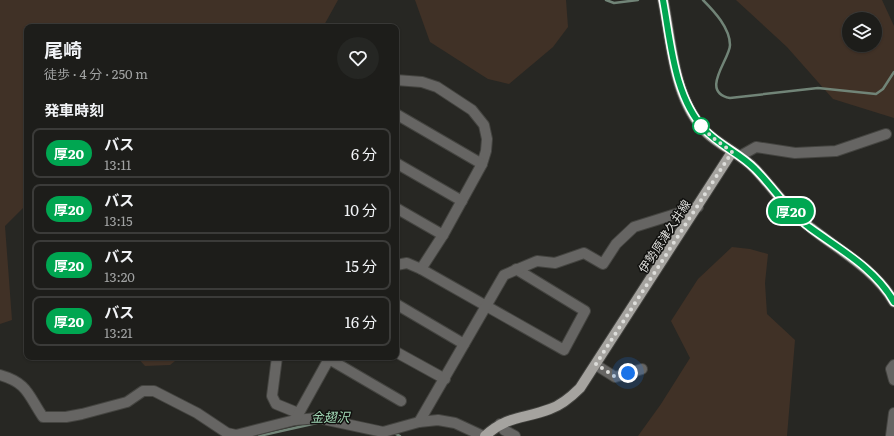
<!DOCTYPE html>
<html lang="ja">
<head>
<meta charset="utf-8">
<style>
  :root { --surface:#1d1d1a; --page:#252623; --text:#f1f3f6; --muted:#a0a2a2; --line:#3b3b39 }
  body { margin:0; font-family:Literata,"Noto Sans JP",serif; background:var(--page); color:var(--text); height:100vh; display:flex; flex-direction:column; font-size:15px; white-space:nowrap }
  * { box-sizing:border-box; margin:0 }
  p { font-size:13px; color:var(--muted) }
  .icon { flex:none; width:22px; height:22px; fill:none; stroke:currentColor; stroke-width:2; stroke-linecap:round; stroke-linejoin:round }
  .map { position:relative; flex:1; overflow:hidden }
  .drawer { position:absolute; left:24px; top:24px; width:375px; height:336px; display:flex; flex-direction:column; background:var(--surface); border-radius:8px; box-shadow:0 1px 3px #0004,0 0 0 1px var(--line) }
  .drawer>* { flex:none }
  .badge { padding:0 8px; border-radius:13px; font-size:14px; line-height:26px }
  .buttons { position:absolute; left:842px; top:12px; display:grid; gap:8px }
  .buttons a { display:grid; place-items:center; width:40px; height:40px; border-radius:50%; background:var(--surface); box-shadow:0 1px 3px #0004,0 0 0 1px var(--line); font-size:20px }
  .you { position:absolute; width:20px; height:20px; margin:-10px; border:3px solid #fff; border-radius:50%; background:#1a73e8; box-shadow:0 0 0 6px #1a73e833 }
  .map>.badge { position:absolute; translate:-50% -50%; box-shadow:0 0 0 2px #fff }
  h2 { padding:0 20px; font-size:15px; line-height:36px }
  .round { display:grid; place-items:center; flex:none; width:42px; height:42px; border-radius:21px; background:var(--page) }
  .head { display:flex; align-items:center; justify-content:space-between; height:68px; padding:0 20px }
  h1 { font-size:19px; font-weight:700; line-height:30px }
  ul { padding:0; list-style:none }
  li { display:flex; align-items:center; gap:12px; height:50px; margin:0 8px 6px; padding:0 12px; border:2px solid var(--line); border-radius:8px }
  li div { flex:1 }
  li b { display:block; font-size:15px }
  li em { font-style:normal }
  li .badge { min-width:44px; font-weight:700; text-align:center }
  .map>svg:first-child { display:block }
</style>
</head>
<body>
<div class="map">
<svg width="894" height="436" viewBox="0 0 894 436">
  <rect width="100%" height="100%" fill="#272723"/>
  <!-- green -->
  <g fill="#403126" fill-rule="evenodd">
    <path d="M0,0H338L323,27H27V204L5,226L12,320L0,324Z"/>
    <path d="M415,0H566L568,27L553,47L509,84L488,79L430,42Z"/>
    <path d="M736,0H882L894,26V118L833,99L787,47ZM849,19H875V45H849Z"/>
    <path d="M732,247L750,249L768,254L765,283L767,314L795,340L787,436H638L661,404L690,358L671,321L698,279Z"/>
    <path d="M137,357H180L170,365L145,366Z"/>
  </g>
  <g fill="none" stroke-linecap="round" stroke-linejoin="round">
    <!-- stream -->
    <g stroke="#718477" stroke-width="2.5">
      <path d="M606,0L614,3L638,0"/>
      <path d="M703,0C714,11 730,28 730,45C730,59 699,92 730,98L818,88L876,94L883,89L894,72"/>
      <path d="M394,433L400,436"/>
      <path d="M259,436L317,423"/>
    </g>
    <defs>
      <g id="street">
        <path d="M396,80L422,82L437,87L472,110L484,125L487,139L486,151L482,164L443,235L421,269"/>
        <path d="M396,114L482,164"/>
        <path d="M740,156L756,147L795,153L836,151L886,134"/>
        <path d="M396,163L462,201"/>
        <path d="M396,208L443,235"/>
        <path d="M396,265L407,263L421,269L564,350L585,311L516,269"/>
        <path d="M396,304L464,344"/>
        <path d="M396,352L445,379"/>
        <path d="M277,357L272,396L276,404L298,413"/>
        <path d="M329,359L401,401"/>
        <path d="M596,365L615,377L642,369"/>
        <path d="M894,365L891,369L894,380"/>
        <path d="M0,375C28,383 28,395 43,417H66L82,414L127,402L143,391H154L197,413L227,433L236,435L295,420L318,418L383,432L419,422L438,420L455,423L483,436"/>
        <path d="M295,420L330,357"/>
        <path d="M419,422L504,275L537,261L555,263L584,253L603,264L616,244L634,227L698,207"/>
        <path d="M500,424L504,430L515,436"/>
        <path d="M891,436L894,413"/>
      </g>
      <g id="primary">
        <path d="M663,0C672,44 673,99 707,133C722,147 741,154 755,169C774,189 789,212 811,228C840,251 875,269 894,302"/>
        <path d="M485,436C508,415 524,419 550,409C562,405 571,397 580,388L732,152"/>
      </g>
    </defs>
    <!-- street casing -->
    <use href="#street" stroke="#444440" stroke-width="12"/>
    <!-- primary casing -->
    <use href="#primary" stroke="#444440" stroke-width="12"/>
    <!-- street -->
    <use href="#street" stroke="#666563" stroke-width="10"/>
    <!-- primary -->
    <use href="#primary" stroke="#a5a39f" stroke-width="10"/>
  </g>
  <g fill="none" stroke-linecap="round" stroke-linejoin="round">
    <defs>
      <path id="line" d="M663,0C671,43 674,97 705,130C720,146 741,154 755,169C774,188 787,210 809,227C839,249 875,268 894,302"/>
    </defs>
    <!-- line casing -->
    <use href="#line" stroke="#fff" stroke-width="9"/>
    <!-- line -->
    <use href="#line" stroke="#00a651" stroke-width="6"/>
    <!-- walk -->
    <path stroke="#ddddda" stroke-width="4" stroke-dasharray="0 7.2" d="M628,373L614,376L596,364L732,152L712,137L701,126"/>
  </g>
  <!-- markers -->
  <circle fill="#fff" stroke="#00a651" stroke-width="2" cx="701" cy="126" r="8"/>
  <g text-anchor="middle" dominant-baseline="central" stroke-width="3" stroke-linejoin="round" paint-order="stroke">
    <!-- street labels -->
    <g font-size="12" fill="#ddddda" stroke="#10100e">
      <text transform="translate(664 236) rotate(-57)">伊勢原津久井線</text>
    </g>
    <!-- water labels -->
    <g font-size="13" font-style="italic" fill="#a1d7b5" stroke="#10100e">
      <text x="330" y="416">金翅沢</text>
    </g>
  </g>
</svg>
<div class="buttons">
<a><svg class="icon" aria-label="layers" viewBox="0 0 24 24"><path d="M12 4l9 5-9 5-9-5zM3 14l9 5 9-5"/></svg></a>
</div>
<div class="you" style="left:628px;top:373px"></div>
<b class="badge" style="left:791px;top:211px;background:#00a651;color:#fff">厚20</b>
<section class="drawer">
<div class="head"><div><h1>尾崎</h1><p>徒歩 · 4 分 · 250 m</p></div><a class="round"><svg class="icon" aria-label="heart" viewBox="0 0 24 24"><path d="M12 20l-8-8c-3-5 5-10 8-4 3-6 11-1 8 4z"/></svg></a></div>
<h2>発車時刻</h2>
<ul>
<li><span class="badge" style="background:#00a651;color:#fff">厚20</span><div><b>バス</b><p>13:11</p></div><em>6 分</em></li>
<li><span class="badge" style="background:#00a651;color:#fff">厚20</span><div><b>バス</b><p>13:15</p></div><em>10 分</em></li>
<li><span class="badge" style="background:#00a651;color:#fff">厚20</span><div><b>バス</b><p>13:20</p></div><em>15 分</em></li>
<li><span class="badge" style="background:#00a651;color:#fff">厚20</span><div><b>バス</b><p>13:21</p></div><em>16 分</em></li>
</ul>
</section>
</div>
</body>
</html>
